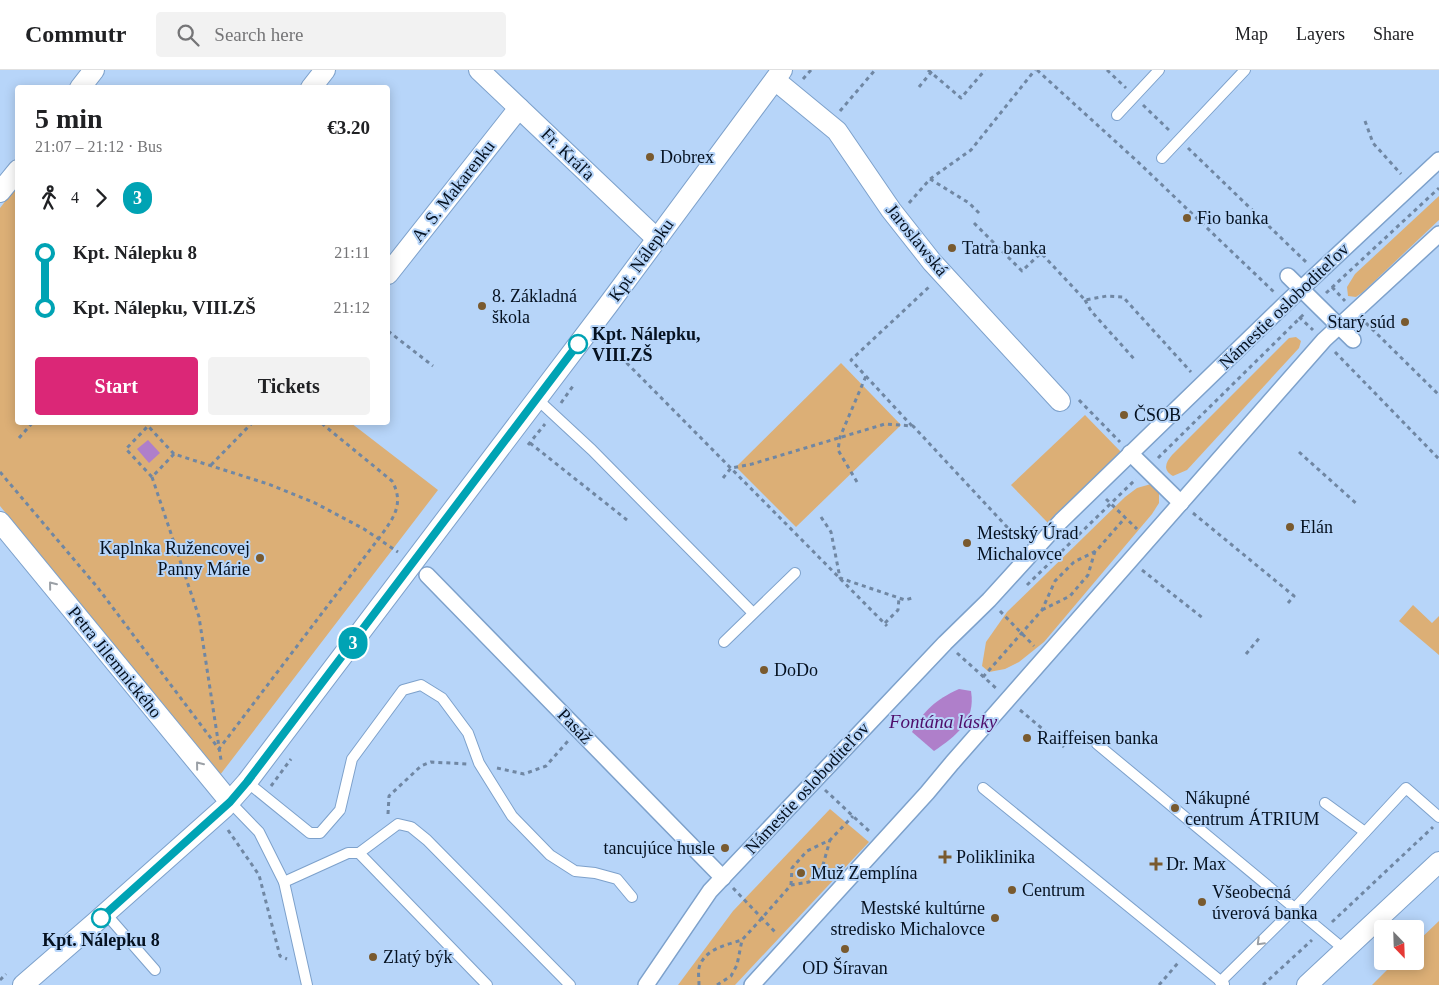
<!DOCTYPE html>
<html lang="en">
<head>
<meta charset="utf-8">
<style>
  :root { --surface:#fff; --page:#f2f2f2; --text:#202124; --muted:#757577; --line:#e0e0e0; --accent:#db2777 }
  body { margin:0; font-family:Georgia,serif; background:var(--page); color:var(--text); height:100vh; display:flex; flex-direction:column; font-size:19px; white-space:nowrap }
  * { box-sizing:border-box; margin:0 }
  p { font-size:16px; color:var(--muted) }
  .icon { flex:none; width:28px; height:28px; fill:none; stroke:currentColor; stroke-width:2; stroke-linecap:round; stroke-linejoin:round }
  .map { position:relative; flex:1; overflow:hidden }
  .panel { position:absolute; left:15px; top:15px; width:375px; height:340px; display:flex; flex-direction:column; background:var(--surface); border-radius:5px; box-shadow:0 2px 12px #0003 }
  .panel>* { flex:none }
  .badge { padding:0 10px; border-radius:16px; font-size:18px; line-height:32px }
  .needle { width:32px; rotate:157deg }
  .buttons { position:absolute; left:1374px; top:850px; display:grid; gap:10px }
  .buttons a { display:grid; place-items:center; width:50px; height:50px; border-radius:5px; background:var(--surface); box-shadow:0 2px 12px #0003; font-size:25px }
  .map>.badge { position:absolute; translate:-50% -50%; box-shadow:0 0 0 2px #fff }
  .legs { display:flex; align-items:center; gap:8px; height:55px; padding:0 20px; font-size:16px }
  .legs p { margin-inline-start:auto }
  .overview { display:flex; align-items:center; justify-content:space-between; height:85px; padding:0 20px }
  h1 { font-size:28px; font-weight:700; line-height:38px }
  .primary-button { display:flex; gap:10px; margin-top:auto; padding:10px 20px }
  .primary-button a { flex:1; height:58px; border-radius:5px; background:var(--accent); color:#fff; font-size:20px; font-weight:700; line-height:58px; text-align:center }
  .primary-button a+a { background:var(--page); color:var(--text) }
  ul { padding:0 20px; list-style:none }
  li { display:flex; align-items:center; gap:18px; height:55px; font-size:19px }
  li i { display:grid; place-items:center; width:8px; height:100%; margin:0 6px; background:currentColor }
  li i::after { content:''; width:12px; height:12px; margin:-6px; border:4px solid; border-radius:50%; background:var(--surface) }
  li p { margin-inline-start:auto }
  li:first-child i { background:linear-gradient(#0000 50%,currentColor 0) }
  li:last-child i { background:linear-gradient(currentColor 50%,#0000 0) }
  header { display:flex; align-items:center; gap:30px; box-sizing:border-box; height:70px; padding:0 25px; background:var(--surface); border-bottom:1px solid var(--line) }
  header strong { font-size:24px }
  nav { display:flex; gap:28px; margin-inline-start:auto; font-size:18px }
  .search { width:350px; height:45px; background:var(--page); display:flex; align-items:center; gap:12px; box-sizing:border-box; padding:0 18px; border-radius:5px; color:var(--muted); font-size:19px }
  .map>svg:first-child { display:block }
</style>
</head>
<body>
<header>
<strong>Commutr</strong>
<div class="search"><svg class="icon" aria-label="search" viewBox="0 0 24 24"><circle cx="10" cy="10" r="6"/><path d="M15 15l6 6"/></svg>Search here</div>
<nav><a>Map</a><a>Layers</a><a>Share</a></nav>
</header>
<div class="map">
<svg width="1439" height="915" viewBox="0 0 1439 915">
  <rect width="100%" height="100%" fill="#b7d5f9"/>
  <!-- green -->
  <g fill="#dcaf76">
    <path d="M17,116L18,352L351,353L438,420L220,705L0,436V138Z"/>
    <path d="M1439,126V150L1363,222L1356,227L1348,226L1347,217L1355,204Z"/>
    <path d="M1296,267L1301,271L1299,278L1187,400L1173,406C1162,400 1166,392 1172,385L1289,268Z"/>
    <path d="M841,293L901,355L796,457L736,397Z"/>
    <path d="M1085,345L1122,383L1048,453L1011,415Z"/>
    <path d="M1151,414L1159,421V433L1152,444L1044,572L1019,592L1005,599L989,602L982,596L986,572L1007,542L1125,427L1137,418Z"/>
    <path d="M1413,535L1432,553L1439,546V585L1399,551Z"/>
    <path d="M830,739L869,772L735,915H678L733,841Z"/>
    <path d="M1439,851V915H1372L1396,891H1415V874Z"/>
  </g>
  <!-- water -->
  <g fill="#af7fca">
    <path d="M148,370L160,383L149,393L137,379Z"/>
    <path d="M959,619L971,621C976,651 956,666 934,681L912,662C924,640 935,630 959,619Z"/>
  </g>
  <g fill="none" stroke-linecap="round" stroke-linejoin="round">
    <defs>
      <g id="service">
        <path d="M1117,45L1159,0"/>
        <path d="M1162,88L1245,0"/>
        <path d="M537,329L592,380L753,543"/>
        <path d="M724,572L795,503"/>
        <path d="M1097,674L1345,880"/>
        <path d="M247,712L310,763H320L340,740L352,689L403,620L421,615L442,628L468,663L479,693L512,746L550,785L575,801L595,803L617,809L632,827"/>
        <path d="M983,718L1224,914"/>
        <path d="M230,732L259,762L284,812L307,915"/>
        <path d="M1325,733L1365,762"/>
        <path d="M359,783L398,754L411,757L427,770L570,915"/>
        <path d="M284,812L348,783H359L487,915"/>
        <path d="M106,844L155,900"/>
        <path d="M1220,912L1295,838L1406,718L1439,747"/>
      </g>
      <g id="pedestrian">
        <path d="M1288,206L1353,270"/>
        <path d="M1130,383L1181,433"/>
        <path d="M427,505L723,808"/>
        <path d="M646,915L710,821L945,573L989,530L1061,451L1286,233L1439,90"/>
        <path d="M752,915L927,723L952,693L1324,270L1439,164"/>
      </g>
      <g id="minor">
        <path d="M479,0L657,169"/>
        <path d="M775,10L837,61L891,140L932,192L1060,331"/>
        <path d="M80,18L94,0"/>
        <path d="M311,18L325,0"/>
        <path d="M0,122L18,100"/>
        <path d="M388,204L519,38"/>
        <path d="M0,452L230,732"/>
        <path d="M23,915L98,850L224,738L247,712L608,235L782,0"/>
        <path d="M1307,915L1439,792"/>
      </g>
    </defs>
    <!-- service casing -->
    <use href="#service" stroke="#7da1cb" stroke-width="12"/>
    <!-- pedestrian casing -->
    <use href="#pedestrian" stroke="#7da1cb" stroke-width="18"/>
    <!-- minor casing -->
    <use href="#minor" stroke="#7da1cb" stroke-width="22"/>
    <!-- path -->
    <g stroke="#7087a3" stroke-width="3" stroke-dasharray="4 4" stroke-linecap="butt">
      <path d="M928,0L961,28L985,0"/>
      <path d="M1037,0L1138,92L1275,223"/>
      <path d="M1107,0L1126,18"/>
      <path d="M803,9L811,0"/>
      <path d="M919,17L933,0"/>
      <path d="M1143,35L1171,62"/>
      <path d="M840,41L875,0"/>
      <path d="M1365,51L1373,73L1401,104"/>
      <path d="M1188,78L1306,192"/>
      <path d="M930,109L969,133L981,145"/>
      <path d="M909,133L930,109L971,80L1035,0"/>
      <path d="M974,153L1022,201L1041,183L1085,230L1107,226L1123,227L1191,302"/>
      <path d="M1332,217L1345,231"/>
      <path d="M1326,223L1439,118"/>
      <path d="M1085,230L1091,241L1136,291"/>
      <path d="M1299,247L1313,260"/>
      <path d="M1366,253L1439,325"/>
      <path d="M388,261L433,296"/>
      <path d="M604,270L887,556"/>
      <path d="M1335,282L1439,389"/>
      <path d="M1079,330L1120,372"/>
      <path d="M561,333L573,316"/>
      <path d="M912,356L851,290L929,217"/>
      <path d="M19,368L33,352"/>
      <path d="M530,373L627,450"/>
      <path d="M528,375L545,354"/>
      <path d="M1299,382L1358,435"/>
      <path d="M174,384L152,407L126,379L148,356L174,384L268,414L315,433L364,459L398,482"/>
      <path d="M1158,388L1305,243"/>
      <path d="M211,395L253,352"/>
      <path d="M0,402L98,518L219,679L379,468C393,449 405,434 392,411L320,352"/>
      <path d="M152,407L199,547L221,690"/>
      <path d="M723,408L731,398L752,394L885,354L913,356L1021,472"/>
      <path d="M857,412L838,380L840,367L866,306"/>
      <path d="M1106,429L1137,459"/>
      <path d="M1193,443L1294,526L1288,533"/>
      <path d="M821,447L831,462L840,508L905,530L912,528"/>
      <path d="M1142,500L1204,549"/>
      <path d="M1027,515L1136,409"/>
      <path d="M1042,540L1070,526L1088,505L1095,481"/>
      <path d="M1000,541L1034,576"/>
      <path d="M885,553L898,540L899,528"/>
      <path d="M957,583L997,619"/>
      <path d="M1246,584L1261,566"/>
      <path d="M983,607L1042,540L1055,511L1074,492L1096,481L1125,448"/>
      <path d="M1020,640L1064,677"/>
      <path d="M497,698L524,704L546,696L568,671"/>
      <path d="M271,716L291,689"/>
      <path d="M825,720L870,762"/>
      <path d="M388,744L389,726L421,696L431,692L467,694"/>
      <path d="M228,760L259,805L280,886L287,889"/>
      <path d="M791,815L792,798L807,781L830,770L853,746"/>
      <path d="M733,818L777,864"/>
      <path d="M1332,852L1433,757"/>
      <path d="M0,910L6,904"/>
      <path d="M699,915C699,910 698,903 699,898C704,879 726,875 742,870"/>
      <path d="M717,915L731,906L737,895L742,870L762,848L791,815L809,812L823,795L830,770"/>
      <path d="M1159,915L1178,893"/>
      <path d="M1263,915L1312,870"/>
    </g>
    <!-- service -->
    <use href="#service" stroke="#fff" stroke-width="10"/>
    <!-- pedestrian -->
    <use href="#pedestrian" stroke="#fff" stroke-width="15"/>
    <!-- minor -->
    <use href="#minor" stroke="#fff" stroke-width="20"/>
  </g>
  <!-- one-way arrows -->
  <defs><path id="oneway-chevron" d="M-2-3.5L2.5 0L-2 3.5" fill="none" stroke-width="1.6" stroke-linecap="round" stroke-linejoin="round" transform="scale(1.25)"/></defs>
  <g stroke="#9ba0a6">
    <use href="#oneway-chevron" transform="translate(52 515) rotate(-129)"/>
    <use href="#oneway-chevron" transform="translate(199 695) rotate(-129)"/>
    <use href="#oneway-chevron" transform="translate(1260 872) rotate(135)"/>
  </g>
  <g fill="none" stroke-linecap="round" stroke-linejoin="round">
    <defs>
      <path id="line-1" d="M101,848L230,732L247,712L578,274"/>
    </defs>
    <!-- line-1 casing -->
    <use href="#line-1" stroke="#fff" stroke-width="11"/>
    <!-- line-1 -->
    <use href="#line-1" stroke="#00a3b4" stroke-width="8"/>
  </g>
  <!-- markers -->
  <g fill="#795a2f" stroke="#b7d5f9" stroke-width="2">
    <circle cx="650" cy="87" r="5"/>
    <circle cx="1187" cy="148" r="5"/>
    <circle cx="952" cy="178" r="5"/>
    <circle cx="482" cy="236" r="5"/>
    <circle cx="1405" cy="252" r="5"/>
    <circle cx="1124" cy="345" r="5"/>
    <circle cx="1290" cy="457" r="5"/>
    <circle cx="967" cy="473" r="5"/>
    <circle cx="260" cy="488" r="5"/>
    <circle cx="764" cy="600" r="5"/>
    <circle cx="1027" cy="668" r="5"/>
    <circle cx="1175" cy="738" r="5"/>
    <circle cx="725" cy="778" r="5"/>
    <path d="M942.5 779.5h5v5h5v5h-5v5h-5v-5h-5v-5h5z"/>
    <path d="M1153.5 786.5h5v5h5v5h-5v5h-5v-5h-5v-5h5z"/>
    <circle cx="801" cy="803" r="5"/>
    <circle cx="1012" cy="820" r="5"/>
    <circle cx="1202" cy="832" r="5"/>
    <circle cx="995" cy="848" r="5"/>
    <circle cx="845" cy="879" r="5"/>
    <circle cx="373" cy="887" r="5"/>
  </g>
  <g fill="#fff" stroke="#00a3b4" stroke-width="2.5">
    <circle cx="578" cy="274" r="9"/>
    <circle cx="101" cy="848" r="9"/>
  </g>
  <g text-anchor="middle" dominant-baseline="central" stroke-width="4" stroke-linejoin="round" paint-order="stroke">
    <!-- street labels -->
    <g font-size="18" fill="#051120" stroke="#b7d5f9">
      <text transform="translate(568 84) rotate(44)">Fr. Kráľa</text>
      <text transform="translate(453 121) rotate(-52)">A. S. Makarenku</text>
      <text transform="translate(917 170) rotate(51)">Jaroslawská</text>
      <text transform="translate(641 190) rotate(-54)">Kpt. Nálepku</text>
      <text transform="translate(1284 236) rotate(-44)">Námestie osloboditeľov</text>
      <text transform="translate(115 592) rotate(51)">Petra Jilemnického</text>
      <text transform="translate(575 656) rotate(46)">Pasáž</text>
      <text transform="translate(807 718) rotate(-47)">Námestie osloboditeľov</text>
    </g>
    <!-- poi labels -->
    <g font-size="18" fill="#051120" stroke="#b7d5f9" text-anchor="start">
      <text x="660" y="87">Dobrex</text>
      <text x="1197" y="148">Fio banka</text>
      <text x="962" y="178">Tatra banka</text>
      <text x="492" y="226">8. Základná<tspan x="492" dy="21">škola</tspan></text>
      <text x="1395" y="252" text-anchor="end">Starý súd</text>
      <text x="1134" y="345">ČSOB</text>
      <text x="1300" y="457">Elán</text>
      <text x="977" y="463">Mestský Úrad<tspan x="977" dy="21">Michalovce</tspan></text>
      <text x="250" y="478" text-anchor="end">Kaplnka Ružencovej<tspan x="250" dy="21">Panny Márie</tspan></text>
      <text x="774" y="600">DoDo</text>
      <text x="1037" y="668">Raiffeisen banka</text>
      <text x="1185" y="728">Nákupné<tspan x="1185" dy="21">centrum ÁTRIUM</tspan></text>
      <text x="715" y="778" text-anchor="end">tancujúce husle</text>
      <text x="956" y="787">Poliklinika</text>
      <text x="1166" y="794">Dr. Max</text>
      <text x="811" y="803">Muž Zemplína</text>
      <text x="1022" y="820">Centrum</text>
      <text x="1212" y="822">Všeobecná<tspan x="1212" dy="21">úverová banka</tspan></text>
      <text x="985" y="838" text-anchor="end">Mestské kultúrne<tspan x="985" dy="21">stredisko Michalovce</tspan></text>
      <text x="383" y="887">Zlatý býk</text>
      <text x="845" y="898" text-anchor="middle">OD Šíravan</text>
    </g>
    <!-- stop labels -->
    <g font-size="18" font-weight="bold" fill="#051120" stroke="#b7d5f9" text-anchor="start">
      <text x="592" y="264">Kpt. Nálepku,<tspan x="592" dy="21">VIII.ZŠ</tspan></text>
      <text x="101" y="870" text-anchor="middle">Kpt. Nálepku 8</text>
    </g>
    <!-- water labels -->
    <g font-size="19" font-style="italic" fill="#4e0d6a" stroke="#b7d5f9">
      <text x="943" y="651">Fontána lásky</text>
    </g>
  </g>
</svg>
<div class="buttons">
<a><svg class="needle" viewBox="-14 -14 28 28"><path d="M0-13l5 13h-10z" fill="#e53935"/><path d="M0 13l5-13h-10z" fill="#757577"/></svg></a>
</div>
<b class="badge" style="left:353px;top:573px;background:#00a3b4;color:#fff">3</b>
<section class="panel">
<div class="overview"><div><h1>5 min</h1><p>21:07 – 21:12 · Bus</p></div><b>€3.20</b></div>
<div class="legs"><svg class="icon" aria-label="walk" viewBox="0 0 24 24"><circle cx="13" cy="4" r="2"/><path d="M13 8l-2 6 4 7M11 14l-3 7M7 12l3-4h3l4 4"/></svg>4<svg class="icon" aria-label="forward" viewBox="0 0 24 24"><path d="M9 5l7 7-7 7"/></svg><b class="badge" style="background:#00a3b4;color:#fff">3</b></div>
<ul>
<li><i style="color:#00a3b4"></i><b>Kpt. Nálepku 8</b><p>21:11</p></li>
<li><i style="color:#00a3b4"></i><b>Kpt. Nálepku, VIII.ZŠ</b><p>21:12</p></li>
</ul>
<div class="primary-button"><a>Start</a><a>Tickets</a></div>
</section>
</div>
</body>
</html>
